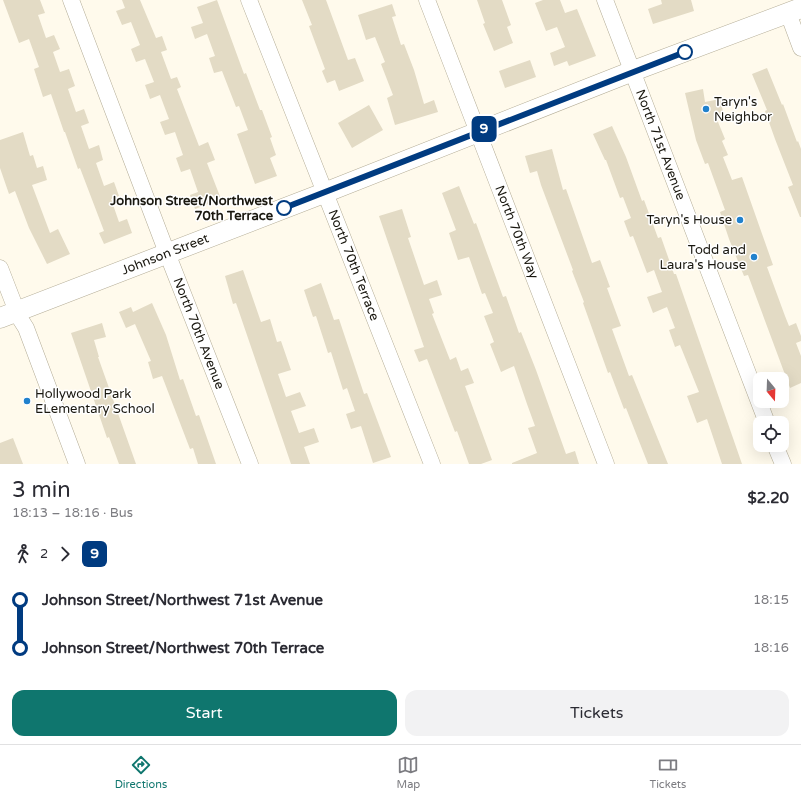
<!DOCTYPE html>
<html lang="en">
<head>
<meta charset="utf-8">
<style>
  :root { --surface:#fff; --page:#f2f2f3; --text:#2b2b33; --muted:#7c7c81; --line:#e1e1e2; --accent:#0f766e }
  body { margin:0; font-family:"Varela Round",sans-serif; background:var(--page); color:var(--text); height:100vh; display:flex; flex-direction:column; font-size:15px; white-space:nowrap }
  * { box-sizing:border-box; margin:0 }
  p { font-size:13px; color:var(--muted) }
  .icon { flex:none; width:22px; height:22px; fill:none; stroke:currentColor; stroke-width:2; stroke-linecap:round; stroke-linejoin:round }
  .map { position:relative; height:464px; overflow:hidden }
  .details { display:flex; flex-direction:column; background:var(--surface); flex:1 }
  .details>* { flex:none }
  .badge { padding:0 8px; border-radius:6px; font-size:14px; line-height:26px }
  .needle { width:26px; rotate:161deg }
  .tools { position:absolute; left:753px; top:372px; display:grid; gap:8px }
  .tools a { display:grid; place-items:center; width:36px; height:36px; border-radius:8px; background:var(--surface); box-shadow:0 4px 16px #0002; font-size:20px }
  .map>.badge { position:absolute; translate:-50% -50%; box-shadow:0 0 0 2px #fff }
  .legs { display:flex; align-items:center; gap:6px; height:44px; padding:0 12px; font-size:13px }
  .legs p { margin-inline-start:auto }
  .overview { display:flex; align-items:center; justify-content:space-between; height:68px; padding:0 12px }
  h1 { font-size:22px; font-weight:600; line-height:30px }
  .action { display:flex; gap:8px; margin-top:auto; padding:8px 12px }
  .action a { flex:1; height:46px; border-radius:12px; background:var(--accent); color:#fff; font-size:16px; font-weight:600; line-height:46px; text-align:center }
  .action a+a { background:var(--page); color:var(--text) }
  ul { padding:0 12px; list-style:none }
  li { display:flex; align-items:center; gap:14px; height:48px; font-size:15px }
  li i { display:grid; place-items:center; width:6px; height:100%; margin:0 5px; background:currentColor }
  li i::after { content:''; width:10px; height:10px; margin:-5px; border:3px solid; border-radius:50%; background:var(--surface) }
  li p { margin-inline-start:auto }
  li:first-child i { background:linear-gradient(#0000 50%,currentColor 0) }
  li:last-child i { background:linear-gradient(currentColor 50%,#0000 0) }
  .tab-bar { display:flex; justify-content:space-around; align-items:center; height:56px; border-top:1px solid var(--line); background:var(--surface); font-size:11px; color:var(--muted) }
  .tab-bar a { display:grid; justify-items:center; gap:2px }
  .tab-bar .current { color:var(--accent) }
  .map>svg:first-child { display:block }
</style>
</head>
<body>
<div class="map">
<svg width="801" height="464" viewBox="0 0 801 464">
  <rect width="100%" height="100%" fill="#fffaec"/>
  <!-- building -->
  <g fill="#e3dbc5">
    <path d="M3,0H40L45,13L38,15L46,38L54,35L60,49L53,52L60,72L69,69L75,86L68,89L76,112L84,109L89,123L81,126L89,149L99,145L103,160L96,163L104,186L114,182L119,196L111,199L119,222L127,219L132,233L104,244L99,233L104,231L80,168L78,169L65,132H64L51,94L43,97L34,69L39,67L29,39L19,43Z"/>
    <path d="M122,0H140L156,38L162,36L167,50L161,52L171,79L177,77L181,87L177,89L199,146L208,142L215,160L207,163L221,199L195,209L190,195L198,192L190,169L181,172L176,158L183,155L175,132L165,135L160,122L169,119L160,95L150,99L145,85L154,82L145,59L136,62L131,49L140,45L131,22L122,25L116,11L125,8Z"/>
    <path d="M217,0L244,74L246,73L260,110H262L272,137L270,138L276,155L270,158L277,176L255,184L237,134L248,130L239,106L236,107L222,71L214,73L209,58L215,56L207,34L195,39L191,27L203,23L197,7Z"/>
    <path d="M302,0H326L348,60L355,58L364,81L339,91L335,80L327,83L322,71L325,69L309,26L312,25Z"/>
    <path d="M477,0H502L511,25L507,27L513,43L494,51L483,24L485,23Z"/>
    <path d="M543,0H560L565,13L577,9L596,56L569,66L567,61L554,66L550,53L565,47L557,27L546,31L535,3Z"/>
    <path d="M661,0H691L694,11L653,24L648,9L662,4Z"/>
    <path d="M392,4L396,16L392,17L401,45L404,44L414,70L424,104L434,100L438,112L395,125L387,98L393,95L381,64L385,62L375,37L366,40L358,15Z"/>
    <path d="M530,60L536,77L505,88L499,71Z"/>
    <path d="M767,68L782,105L783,104L797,142L798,141L801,149V217H800L788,187L793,185L775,139L765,111L767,110L752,74Z"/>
    <path d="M703,89L705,102L720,99L724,116L716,117L725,139L722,141L728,155L723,157L732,180L742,177L773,265L767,267L785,316L789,326L796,323L801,336V341L796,343L801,356V383L790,388L748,275L744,276L729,239L720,212L725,210L708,163L705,164L696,140L685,93Z"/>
    <path d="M369,105L383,130L352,148L338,123Z"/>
    <path d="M612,126L626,157L642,201L644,200L658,238L661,237L674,274H676L742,464H722L707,419L697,423L687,396L699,392L680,345L675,347L669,330L675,328L667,307L653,313L647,297L662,292L654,270L647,273L633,236L630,237L624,221L631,218L623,197L620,198L606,160H605L593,134Z"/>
    <path d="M23,132L30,156L33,155L37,168L43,166L47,180L32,185L50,233L58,229L70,254L47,264L29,228L15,191L9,194L0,168V140Z"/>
    <path d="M552,149L563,190L566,189L592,263L600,260L610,287L607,288L621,326L612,329L629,376L632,375L668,464H648L626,408L624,409L610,372L608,373L583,303L584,302L572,271L573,270L541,185L537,171L530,173L525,156Z"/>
    <path d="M459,186L474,224L476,223L503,297L506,296L519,333L521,332L536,370L566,454L575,451L579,464H512V463L537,453L528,428L535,426L527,404L514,366L501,372L490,344L494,342L484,316L493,313L485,293L482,294L469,257L458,260L449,233L456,230L442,193Z"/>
    <path d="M402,209L411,237L408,238L424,285L437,280L442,295L429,299L434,313L432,314L450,360L456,357L461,371L468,368L474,383L465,386L492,460L481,464H469L457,431L455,432L427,359L419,362L414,350L424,347L379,216Z"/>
    <path d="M243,270L261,322L270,319L277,342L281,341L291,370L278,374L286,397L300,392L306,406L291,411L299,433L314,428L319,442L304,447L310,464H291L236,303L233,304L225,276Z"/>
    <path d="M321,283L334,320L339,319L364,394L367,393L391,457L373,463L361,426L351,429L346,414L355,411L347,388L343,390L331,352L328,353L316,316L313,317L304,290Z"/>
    <path d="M152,303L166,335L180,380L183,379L196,416L199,415L216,464H198L193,448L190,449L162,376L153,379L148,362L151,361L135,324L126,328L119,312L131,307L133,312Z"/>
    <path d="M102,323L106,337L94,340L99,357H98L136,464H119L109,437L107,438L71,333Z"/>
    <path d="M13,438L23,464H0V443Z"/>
  </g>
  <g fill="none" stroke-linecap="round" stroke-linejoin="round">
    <defs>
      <g id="minor">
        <path id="s1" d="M71,0L167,253L250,464"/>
        <path id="s2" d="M249,0L432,464"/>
        <path id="s3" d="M427,0L606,464"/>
        <path id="s4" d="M605,0L767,423"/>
        <path d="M788,13L801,48"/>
        <path d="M0,268L19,317L26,328L77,464"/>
        <path d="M775,445L783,464"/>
      </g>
      <g id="tertiary">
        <path id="s5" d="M0,318L324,193L633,71L801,8"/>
      </g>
    </defs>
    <!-- minor casing -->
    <use href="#minor" stroke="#b4ad97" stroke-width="17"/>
    <!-- tertiary casing -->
    <use href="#tertiary" stroke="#b4ad97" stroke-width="21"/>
    <!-- minor -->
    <use href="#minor" stroke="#fff" stroke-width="16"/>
    <!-- tertiary -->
    <use href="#tertiary" stroke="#fff" stroke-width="20"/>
  </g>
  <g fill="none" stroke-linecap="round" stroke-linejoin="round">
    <defs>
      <path id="line-1" d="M284,208L685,52"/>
    </defs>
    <!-- line-1 casing -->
    <use href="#line-1" stroke="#fff" stroke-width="9"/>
    <!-- line-1 -->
    <use href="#line-1" stroke="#003b80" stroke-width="6"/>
  </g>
  <!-- markers -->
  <g fill="#fff" stroke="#003b80" stroke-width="2">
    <circle cx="685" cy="52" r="7"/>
    <circle cx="284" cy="208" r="7"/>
  </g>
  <g fill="#2081cd" stroke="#fff" stroke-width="1.5">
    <circle cx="706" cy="109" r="4"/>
    <circle cx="740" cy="220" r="4"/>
    <circle cx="754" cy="257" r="4"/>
    <circle cx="27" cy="401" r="4"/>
  </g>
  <g text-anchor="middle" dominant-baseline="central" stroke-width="3" stroke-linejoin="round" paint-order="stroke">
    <!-- poi labels -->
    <g font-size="13" fill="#19170f" stroke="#fff" text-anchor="start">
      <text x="714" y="102">Taryn's<tspan x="714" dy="15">Neighbor</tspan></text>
      <text x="732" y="220" text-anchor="end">Taryn's House</text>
      <text x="746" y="250" text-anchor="end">Todd and<tspan x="746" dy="15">Laura's House</tspan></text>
      <text x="35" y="394">Hollywood Park<tspan x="35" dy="15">ELementary School</tspan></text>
    </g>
    <!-- street labels -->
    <g font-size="13" fill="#19170f" stroke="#fff">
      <text stroke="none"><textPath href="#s4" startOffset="155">North 71st Avenue</textPath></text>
      <text stroke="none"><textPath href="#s3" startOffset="249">North 70th Way</textPath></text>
      <text stroke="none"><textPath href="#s5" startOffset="177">Johnson Street</textPath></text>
      <text stroke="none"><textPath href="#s2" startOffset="285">North 70th Terrace</textPath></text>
      <text stroke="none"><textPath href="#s1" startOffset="357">North 70th Avenue</textPath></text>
    </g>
    <!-- stop labels -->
    <g font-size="13" font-weight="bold" fill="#19170f" stroke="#fff" text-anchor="end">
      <text x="273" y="201">Johnson Street/Northwest<tspan x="273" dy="15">70th Terrace</tspan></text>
    </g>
  </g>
</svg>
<div class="tools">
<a><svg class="needle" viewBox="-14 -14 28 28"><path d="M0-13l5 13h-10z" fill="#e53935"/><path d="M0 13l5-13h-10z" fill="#7c7c81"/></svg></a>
<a><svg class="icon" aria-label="locate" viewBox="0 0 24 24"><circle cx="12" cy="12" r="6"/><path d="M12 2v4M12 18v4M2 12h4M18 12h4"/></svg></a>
</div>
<b class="badge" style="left:484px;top:129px;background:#003b80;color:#fff">9</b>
</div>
<section class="details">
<div class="overview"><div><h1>3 min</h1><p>18:13 – 18:16 · Bus</p></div><b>$2.20</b></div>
<div class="legs"><svg class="icon" aria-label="walk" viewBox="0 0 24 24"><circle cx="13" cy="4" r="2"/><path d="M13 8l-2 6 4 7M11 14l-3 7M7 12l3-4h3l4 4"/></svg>2<svg class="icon" aria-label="forward" viewBox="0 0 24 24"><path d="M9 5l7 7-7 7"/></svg><b class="badge" style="background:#003b80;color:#fff">9</b></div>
<ul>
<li><i style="color:#003b80"></i><b>Johnson Street/Northwest 71st Avenue</b><p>18:15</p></li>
<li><i style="color:#003b80"></i><b>Johnson Street/Northwest 70th Terrace</b><p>18:16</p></li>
</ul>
<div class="action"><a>Start</a><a>Tickets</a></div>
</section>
<nav class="tab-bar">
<a class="current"><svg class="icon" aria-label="directions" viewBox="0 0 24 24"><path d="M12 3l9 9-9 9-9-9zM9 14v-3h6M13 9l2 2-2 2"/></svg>Directions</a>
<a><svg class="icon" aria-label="map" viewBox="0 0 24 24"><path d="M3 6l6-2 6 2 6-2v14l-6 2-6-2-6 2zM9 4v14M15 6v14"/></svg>Map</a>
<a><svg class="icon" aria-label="tickets" viewBox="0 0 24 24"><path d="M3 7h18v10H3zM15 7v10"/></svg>Tickets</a>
</nav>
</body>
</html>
